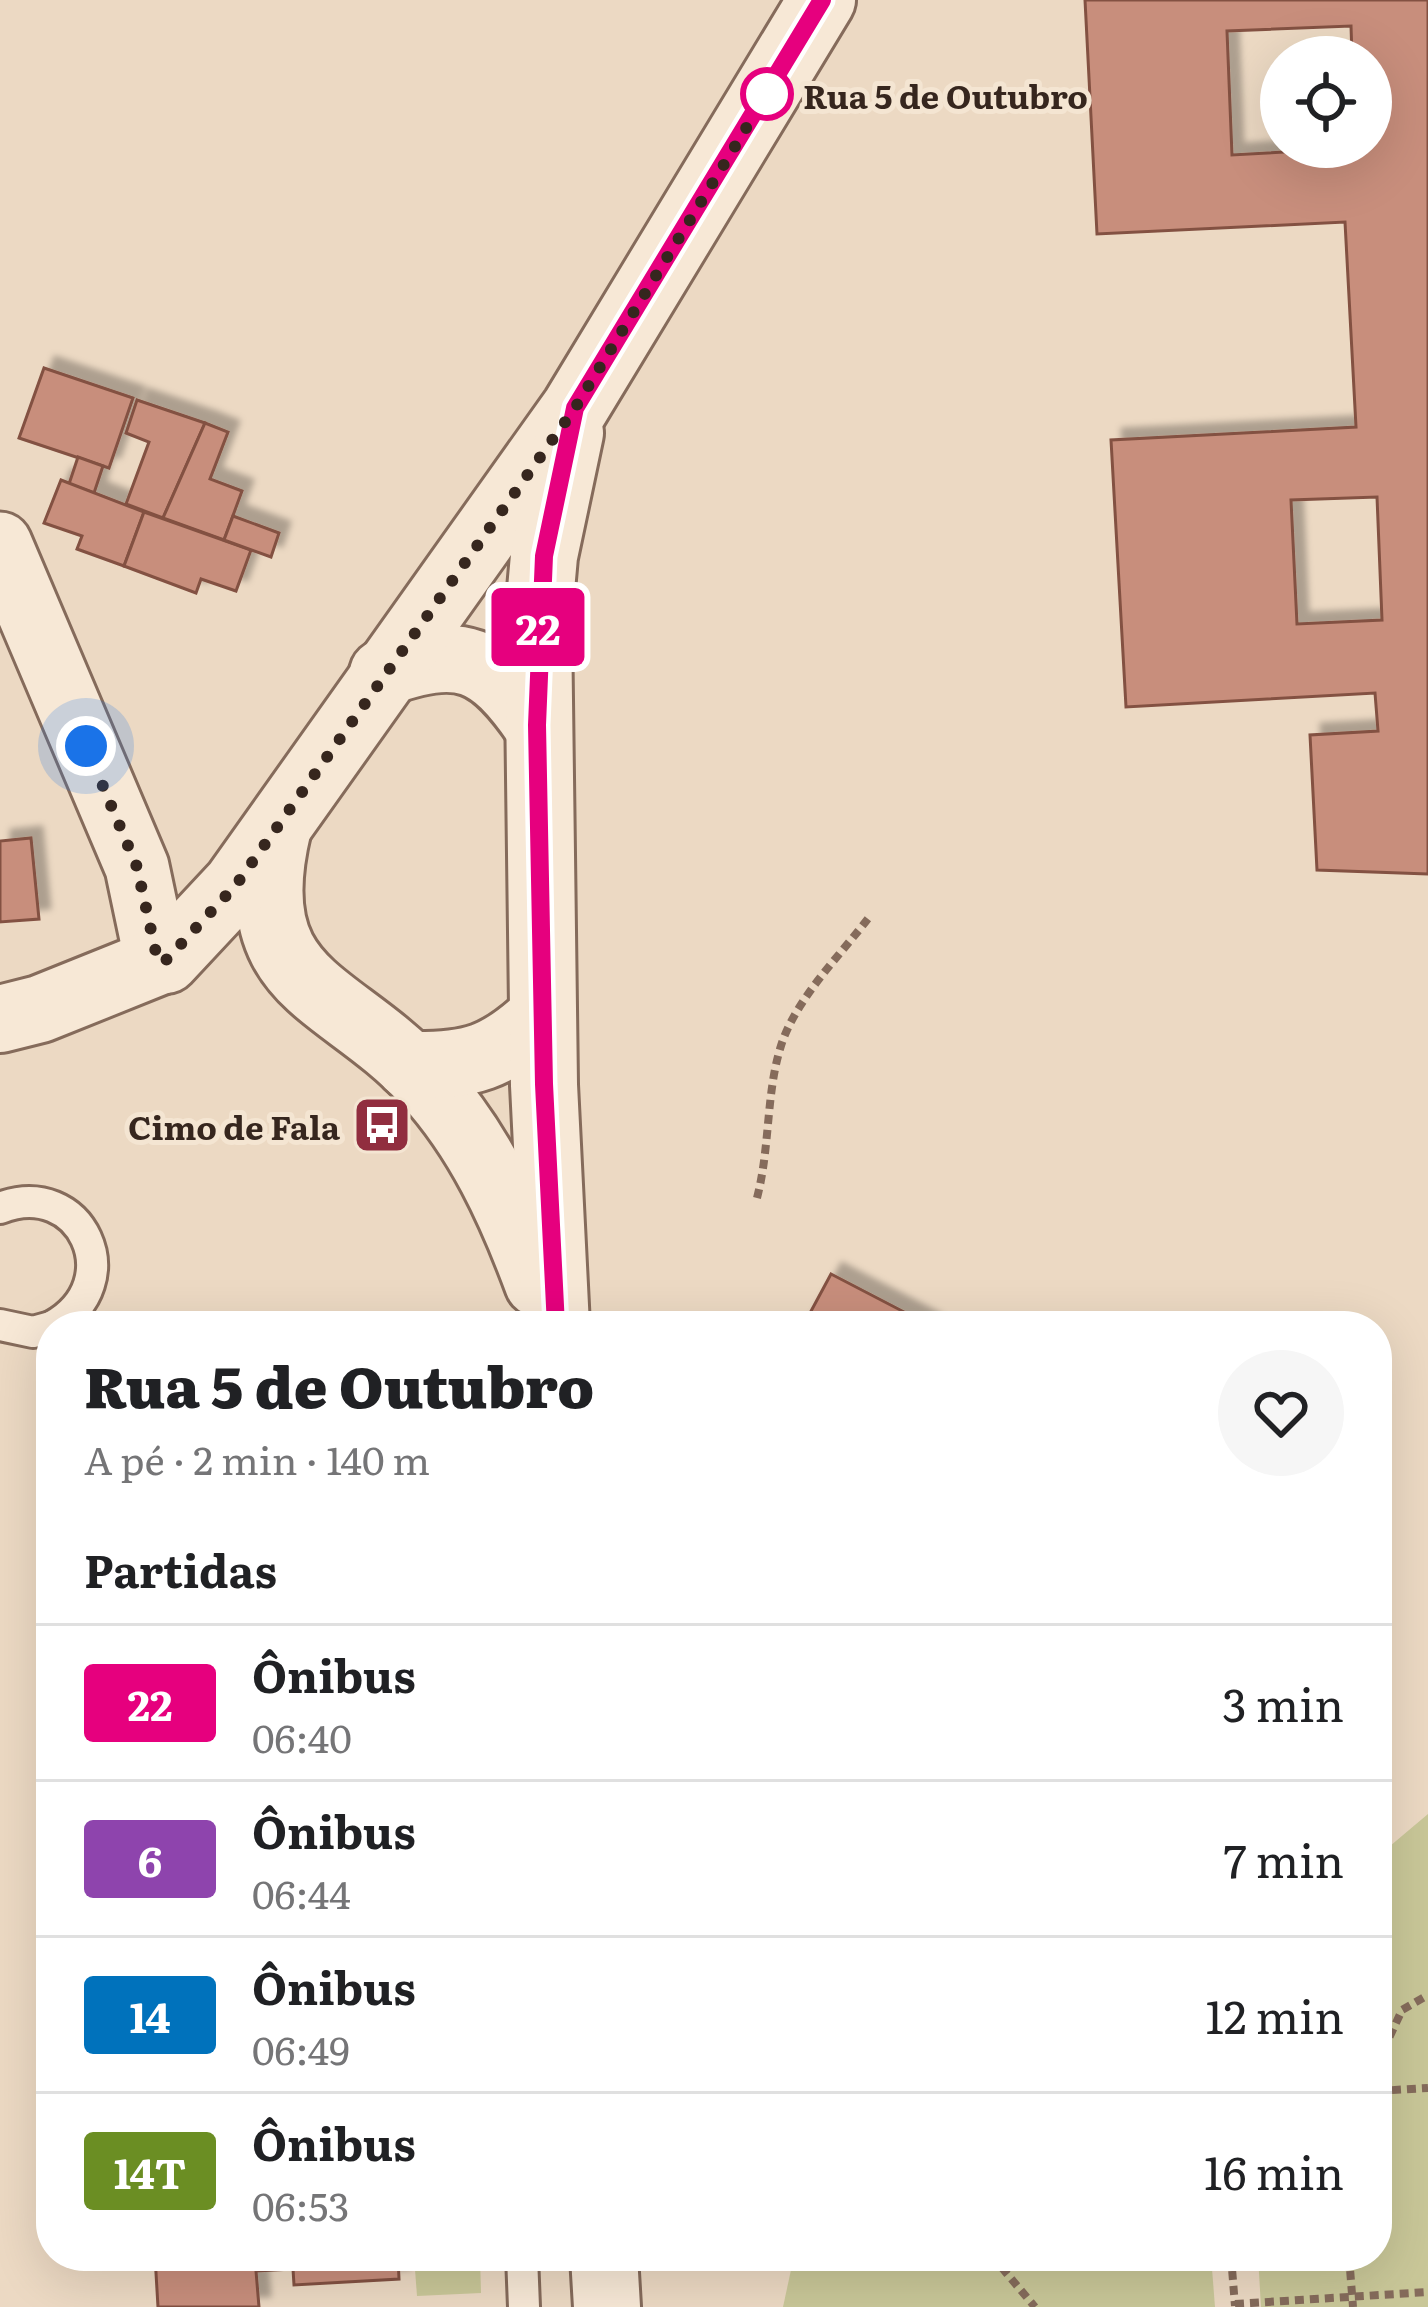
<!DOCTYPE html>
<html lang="pt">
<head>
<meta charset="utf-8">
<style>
  :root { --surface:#fff; --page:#f6f6f6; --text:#202124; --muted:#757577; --line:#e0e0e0 }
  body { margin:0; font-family:Literata,serif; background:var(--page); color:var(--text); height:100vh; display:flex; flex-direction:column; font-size:45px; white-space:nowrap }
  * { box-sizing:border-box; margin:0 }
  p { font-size:39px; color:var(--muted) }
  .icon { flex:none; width:66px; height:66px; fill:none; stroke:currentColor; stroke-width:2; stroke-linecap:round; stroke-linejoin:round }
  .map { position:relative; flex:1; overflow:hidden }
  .side { position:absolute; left:36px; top:1311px; width:1356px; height:960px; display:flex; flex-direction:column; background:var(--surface); border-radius:48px; box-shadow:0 12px 48px #0002 }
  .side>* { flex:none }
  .badge { padding:0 24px; border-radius:9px; font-size:42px; line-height:78px }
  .fabs { position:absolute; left:1260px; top:36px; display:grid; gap:24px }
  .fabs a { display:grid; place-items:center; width:132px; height:132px; border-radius:50%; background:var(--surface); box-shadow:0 12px 48px #0002; font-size:60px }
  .you { position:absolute; width:60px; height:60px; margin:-30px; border:9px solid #fff; border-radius:50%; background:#1a73e8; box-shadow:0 0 0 18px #1a73e833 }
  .map>.badge { position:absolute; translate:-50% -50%; box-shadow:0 0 0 6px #fff }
  h2 { padding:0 48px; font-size:45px; line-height:108px }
  .round { display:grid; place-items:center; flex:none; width:126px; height:126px; border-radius:63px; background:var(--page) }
  .headline { display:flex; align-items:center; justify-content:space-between; height:204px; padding:0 48px }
  h1 { font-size:57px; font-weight:800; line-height:90px }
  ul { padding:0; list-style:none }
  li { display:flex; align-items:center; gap:36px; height:156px; padding:0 48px; border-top:3px solid var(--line) }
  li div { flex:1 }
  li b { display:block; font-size:45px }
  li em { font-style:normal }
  li .badge { min-width:132px; font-weight:700; text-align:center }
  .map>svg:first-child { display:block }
</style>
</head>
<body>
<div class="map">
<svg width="1428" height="2307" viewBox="0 0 1428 2307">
  <defs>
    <filter id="shadow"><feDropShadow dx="11" dy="-11" stdDeviation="3" flood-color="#0004"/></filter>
  </defs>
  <rect width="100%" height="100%" fill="#ecd9c3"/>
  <!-- green -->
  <g fill="#c9c798">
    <path d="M1428,1814V2307H1261L1258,2256H1377V1857Z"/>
    <path d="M414,2256H480L481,2293L417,2296Z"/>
    <path d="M794,2256H1211L1215,2307H783Z"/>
  </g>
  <!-- building -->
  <g fill="#c88e7b" stroke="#835142" stroke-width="3" fill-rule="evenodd" filter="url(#shadow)">
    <path d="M1085,0H1428V874L1317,870L1310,735L1378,731L1375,693L1126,707L1111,440L1356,427L1345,222L1097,234ZM1351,26L1352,57H1371V147L1232,155L1227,31ZM1377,497L1382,620L1297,624L1291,500Z"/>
    <path d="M44,368L133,398L109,468L19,438Z"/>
    <path d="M137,400L205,423L163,518L126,504L149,442L126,433Z"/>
    <path d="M205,423L228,432L210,479L242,491L224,540L163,518Z"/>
    <path d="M78,457L103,466L94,493L69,484Z"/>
    <path d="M61,480L144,512L124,566L77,549L82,536L44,523Z"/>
    <path d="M144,512L251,550L236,591L201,579L196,593L124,566Z"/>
    <path d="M233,516L279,533L271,557L224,540Z"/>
    <path d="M31,838L39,919L0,922V841Z"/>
    <path d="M831,1274L931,1326H803Z"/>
    <path d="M155,2256H398L399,2279L294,2285L293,2269L256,2271L259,2307H158Z"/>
  </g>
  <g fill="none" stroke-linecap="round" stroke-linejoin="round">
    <defs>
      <g id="service">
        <path d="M0,1208C81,1176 131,1282 53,1326"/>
        <path d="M0,1325L33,1332L51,1327"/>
        <path d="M522,2256L524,2307"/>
      </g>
      <path id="minor" d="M0,544L137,867L157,962L166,960"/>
      <g id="tertiary">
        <path d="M383,673C461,644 491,658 537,725"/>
        <path d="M278,827C239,989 338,986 426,1082C479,1140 511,1210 538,1283"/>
        <path d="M166,960L236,885L575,408L822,0"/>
        <path d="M0,1019L40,1009L157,962"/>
        <path d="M409,1065C471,1066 498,1058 543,1015"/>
        <path d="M556,1326L544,1085L538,623L544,556L570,433"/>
        <path d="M604,2256L607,2307"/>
      </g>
    </defs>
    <!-- service casing -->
    <use href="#service" stroke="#856b5b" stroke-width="36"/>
    <!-- minor casing -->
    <use href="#minor" stroke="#856b5b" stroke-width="69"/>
    <!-- tertiary casing -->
    <use href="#tertiary" stroke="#856b5b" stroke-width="72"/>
    <!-- path -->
    <g stroke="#856b5b" stroke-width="8" stroke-dasharray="9 6" stroke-linecap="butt">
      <path d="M757,1198C770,1148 766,1096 780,1049C794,1000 840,956 870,916"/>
      <path d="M1377,2064L1402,2010L1428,1995"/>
      <path d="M1377,2091L1428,2088"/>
      <path d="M992,2256L1035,2307"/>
      <path d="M1231,2256L1235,2306"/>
      <path d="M1349,2256L1353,2307"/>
      <path d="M1235,2304L1428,2292"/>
    </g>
    <!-- service -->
    <use href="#service" stroke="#f7e8d6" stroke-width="30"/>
    <!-- minor -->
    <use href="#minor" stroke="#f7e8d6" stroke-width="63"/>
    <!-- tertiary -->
    <use href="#tertiary" stroke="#f7e8d6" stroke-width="66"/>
  </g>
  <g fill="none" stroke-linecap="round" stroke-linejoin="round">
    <defs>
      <path id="line" d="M556,1326L544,1084L537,725L544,556L575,408L822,0"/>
    </defs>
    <!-- line casing -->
    <use href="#line" stroke="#fff" stroke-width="27"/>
    <!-- line -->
    <use href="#line" stroke="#e6007e" stroke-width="18"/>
    <!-- walk -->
    <path stroke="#36261e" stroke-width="12" stroke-dasharray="0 21.6" d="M86,746L137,867L158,962L166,960L236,885L575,408L767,94"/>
  </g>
  <!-- icons -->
  <defs>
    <symbol id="bus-square" viewBox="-11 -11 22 22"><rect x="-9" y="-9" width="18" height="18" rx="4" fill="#912e3f" stroke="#f4e5d2"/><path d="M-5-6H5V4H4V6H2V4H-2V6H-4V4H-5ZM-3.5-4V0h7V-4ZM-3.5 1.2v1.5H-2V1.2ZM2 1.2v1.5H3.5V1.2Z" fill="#fff"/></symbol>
  </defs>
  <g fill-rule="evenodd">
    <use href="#bus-square" x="349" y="1092" width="66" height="66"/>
  </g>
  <!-- markers -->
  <circle fill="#fff" stroke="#e6007e" stroke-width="6" cx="767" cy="94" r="24"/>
  <g text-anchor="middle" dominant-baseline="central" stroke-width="10" stroke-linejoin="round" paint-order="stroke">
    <!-- stop labels -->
    <g font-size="33" font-weight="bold" fill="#36261e" stroke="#f4e5d2" text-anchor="start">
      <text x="803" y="94">Rua 5 de Outubro</text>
    </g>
    <!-- poi labels -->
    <g font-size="33" font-weight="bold" fill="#36261e" stroke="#f4e5d2" text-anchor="end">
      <text x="340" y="1125">Cimo de Fala</text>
    </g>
  </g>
</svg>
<div class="fabs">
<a><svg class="icon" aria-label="locate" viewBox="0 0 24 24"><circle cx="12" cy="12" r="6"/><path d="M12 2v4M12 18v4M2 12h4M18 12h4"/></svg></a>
</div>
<div class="you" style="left:86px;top:746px"></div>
<b class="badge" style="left:538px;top:627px;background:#e6007e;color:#fff">22</b>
<section class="side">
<div class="headline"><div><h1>Rua 5 de Outubro</h1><p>A pé · 2 min · 140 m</p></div><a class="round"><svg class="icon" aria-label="heart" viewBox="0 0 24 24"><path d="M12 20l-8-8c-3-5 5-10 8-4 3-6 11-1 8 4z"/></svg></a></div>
<h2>Partidas</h2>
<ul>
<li><span class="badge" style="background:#e6007e;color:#fff">22</span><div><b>Ônibus</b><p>06:40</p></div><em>3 min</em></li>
<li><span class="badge" style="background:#8e44ad;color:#fff">6</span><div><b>Ônibus</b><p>06:44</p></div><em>7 min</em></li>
<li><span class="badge" style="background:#0072bc;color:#fff">14</span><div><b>Ônibus</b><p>06:49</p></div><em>12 min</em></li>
<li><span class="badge" style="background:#6b8e23;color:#fff">14T</span><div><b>Ônibus</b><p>06:53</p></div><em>16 min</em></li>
</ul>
</section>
</div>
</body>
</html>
